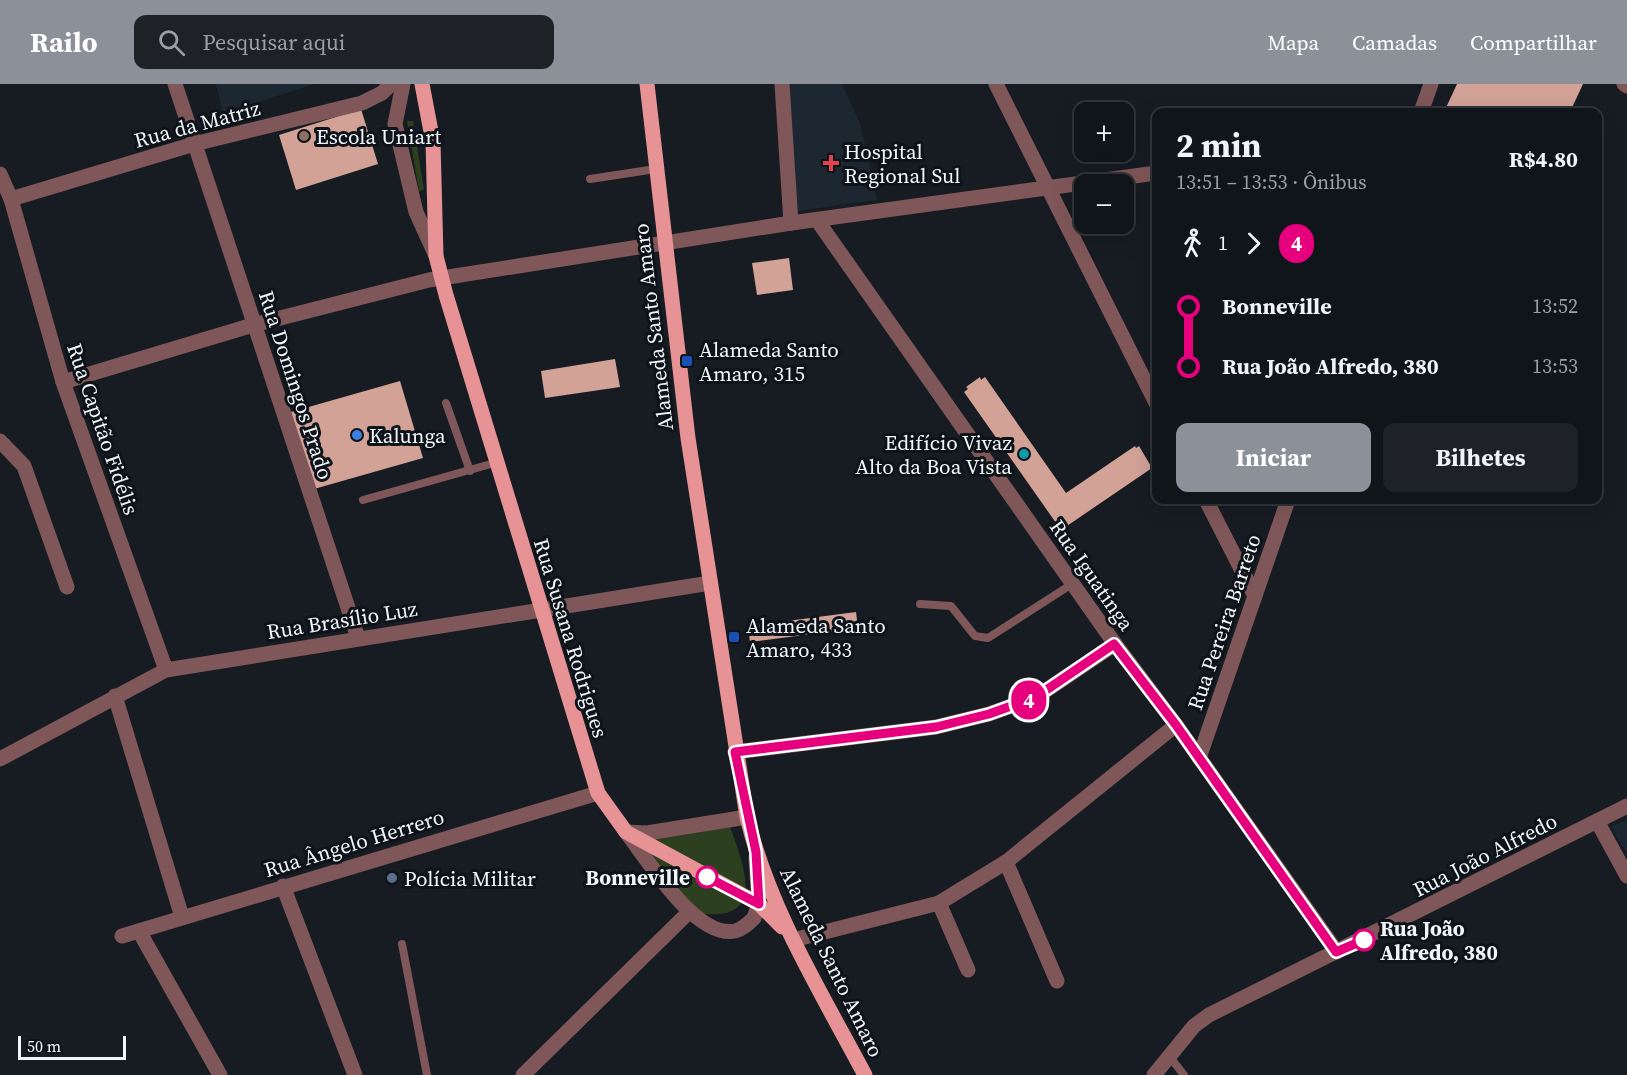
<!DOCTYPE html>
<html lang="pt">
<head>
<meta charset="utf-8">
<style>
  :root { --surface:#10151a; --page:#1e2227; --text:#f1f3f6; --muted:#9c9fa2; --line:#303439; --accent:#8c9099 }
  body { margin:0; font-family:"Source Serif 4",serif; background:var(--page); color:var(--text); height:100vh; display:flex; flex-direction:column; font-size:22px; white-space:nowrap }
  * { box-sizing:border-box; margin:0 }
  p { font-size:20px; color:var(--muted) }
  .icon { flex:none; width:33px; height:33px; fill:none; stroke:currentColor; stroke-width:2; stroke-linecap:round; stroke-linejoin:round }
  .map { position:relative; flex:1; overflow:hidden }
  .panel { position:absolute; left:1152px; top:24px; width:450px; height:396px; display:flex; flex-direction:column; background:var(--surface); border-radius:12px; box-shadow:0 6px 24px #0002,0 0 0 2px var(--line) }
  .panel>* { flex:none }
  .badge { padding:0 12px; border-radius:20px; font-size:21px; line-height:39px }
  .fabs { position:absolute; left:1074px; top:18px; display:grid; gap:12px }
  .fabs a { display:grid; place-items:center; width:60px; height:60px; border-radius:12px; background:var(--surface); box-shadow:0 6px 24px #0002,0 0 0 2px var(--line); font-size:30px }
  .scale { position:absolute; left:18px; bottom:15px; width:108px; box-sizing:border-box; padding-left:6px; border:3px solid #f1f6fa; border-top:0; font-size:16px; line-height:21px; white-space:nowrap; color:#f1f6fa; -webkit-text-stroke:4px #0d1318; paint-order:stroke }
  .map>.badge { position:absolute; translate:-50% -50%; box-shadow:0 0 0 3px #fff }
  .legs { display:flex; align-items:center; gap:9px; height:66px; padding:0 24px; font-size:20px }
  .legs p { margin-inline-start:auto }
  .summary { display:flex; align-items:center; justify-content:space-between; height:102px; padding:0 24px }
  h1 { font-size:33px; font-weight:700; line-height:45px }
  .action { display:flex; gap:12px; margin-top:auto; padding:12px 24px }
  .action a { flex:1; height:69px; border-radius:12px; background:var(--accent); color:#fff; font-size:24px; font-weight:700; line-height:69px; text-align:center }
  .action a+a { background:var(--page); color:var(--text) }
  ul { padding:0 24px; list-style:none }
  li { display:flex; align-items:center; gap:21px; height:60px; font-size:22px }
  li i { display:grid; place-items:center; width:9px; height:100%; margin:0 8px; background:currentColor }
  li i::after { content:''; width:15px; height:15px; margin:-8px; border:4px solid; border-radius:50%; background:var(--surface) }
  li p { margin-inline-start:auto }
  li:first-child i { background:linear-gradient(#0000 50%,currentColor 0) }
  li:last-child i { background:linear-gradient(currentColor 50%,#0000 0) }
  header { display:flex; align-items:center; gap:36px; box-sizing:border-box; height:84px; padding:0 30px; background:var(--accent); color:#fff }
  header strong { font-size:28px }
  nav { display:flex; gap:33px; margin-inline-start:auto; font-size:21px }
  .search { width:420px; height:54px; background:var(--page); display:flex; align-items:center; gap:15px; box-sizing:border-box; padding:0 21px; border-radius:12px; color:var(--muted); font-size:22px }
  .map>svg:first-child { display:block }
</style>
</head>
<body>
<header>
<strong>Railo</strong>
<div class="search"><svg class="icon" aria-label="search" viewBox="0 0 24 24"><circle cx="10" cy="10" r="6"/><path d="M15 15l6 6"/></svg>Pesquisar aqui</div>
<nav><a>Mapa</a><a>Camadas</a><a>Compartilhar</a></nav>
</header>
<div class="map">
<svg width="1627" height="991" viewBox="0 0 1627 991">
  <rect width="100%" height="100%" fill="#161c22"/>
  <!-- built -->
  <g fill="#1c2731">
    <path d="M216,0H315L223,29Z"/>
    <path d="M786,0H842L861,42L877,116L797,127Z"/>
    <path d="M1627,736V770L1611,743Z"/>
  </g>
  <!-- green -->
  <g fill="#2c3f1f">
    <path d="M407,37H413L424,106L419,107Z"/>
    <path d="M728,737C736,762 767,826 720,830C711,831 698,830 689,825C678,817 646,768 636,754Z"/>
  </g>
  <!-- building -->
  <g fill="#d2a297">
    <path d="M1457,0H1583L1570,28H1444Z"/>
    <path d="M361,25L378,80L296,106L279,51Z"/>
    <path d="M789,174L793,206L757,211L752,179Z"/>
    <path d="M615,275L620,303L545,314L541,287Z"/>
    <path d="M980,293L981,296L985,293L1066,409L1135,362L1136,364L1139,362L1152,384L1061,446L964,308L968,305L966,303Z"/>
    <path d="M400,297L423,374L314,405L291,328Z"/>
    <path d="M856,528L858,544L750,558L748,542Z"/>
  </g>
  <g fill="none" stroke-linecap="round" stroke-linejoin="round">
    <!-- service -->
    <g stroke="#805758" stroke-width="8">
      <path d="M590,95L656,85"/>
      <path d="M446,319L470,387"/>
      <path d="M363,416L498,378"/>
      <path d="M920,520L951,522L975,552L988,554L1072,500"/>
      <path d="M402,860L427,991"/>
      <path d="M1169,972L1184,991"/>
    </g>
    <!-- minor -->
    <g stroke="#805758" stroke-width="15">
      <path d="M175,0L358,554"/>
      <path d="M403,0L395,40L416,128L436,172"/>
      <path d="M782,0L791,139"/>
      <path d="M996,0L1156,319"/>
      <path d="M1624,0L1627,2"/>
      <path d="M1421,28L1431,0"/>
      <path d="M0,90L11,115L63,298L166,586"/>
      <path d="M11,115L194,60L362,19L382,9L391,0"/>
      <path d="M817,136L1115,560L1176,641L1337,868"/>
      <path d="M63,298L253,241L429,196L791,139L1156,89"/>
      <path d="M0,357L24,382L67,503"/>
      <path d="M1206,416L1255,512"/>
      <path d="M115,612L182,833"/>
      <path d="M735,668L936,643L989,630L1036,613L1115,560"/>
      <path d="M1199,674L1288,416"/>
      <path d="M0,675L166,586L710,499"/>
      <path d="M1597,737L1627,792"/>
      <path d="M626,748C647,775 696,855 735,847C743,845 749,839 754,834L759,820L756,774"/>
      <path d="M626,748L647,749L747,733"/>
      <path d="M1006,778L1057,897"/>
      <path d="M283,802L355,991"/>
      <path d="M939,819L968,886"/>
      <path d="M139,847L220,991"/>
      <path d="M122,852L598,709"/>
      <path d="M793,856L939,819L1006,778L1176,641"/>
      <path d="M523,991L689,828"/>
      <path d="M1154,991L1194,942L1209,931L1627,722"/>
    </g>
    <!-- primary -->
    <g stroke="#e79395" stroke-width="15">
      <path d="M422,0L433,58L436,172L446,211L598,709L626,748L759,820L782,843"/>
      <path d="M647,0L688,354L747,733C769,825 821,908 865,991"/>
    </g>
  </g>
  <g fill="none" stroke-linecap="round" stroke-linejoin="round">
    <defs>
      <path id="line-1" d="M707,793L759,820L756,768L735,668L936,643L989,630L1036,613L1114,560L1176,641L1336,868L1364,856"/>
    </defs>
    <!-- line-1 casing -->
    <use href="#line-1" stroke="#fff" stroke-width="14"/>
    <!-- line-1 -->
    <use href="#line-1" stroke="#e6007e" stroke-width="9"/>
  </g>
  <!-- markers -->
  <circle fill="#8d6e63" stroke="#0d1318" stroke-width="2" cx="304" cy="52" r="6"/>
  <path fill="#e0444e" stroke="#0d1318" stroke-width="2" d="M828 70h6v6h6v6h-6v6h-6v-6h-6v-6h6z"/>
  <g fill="#1a4fb4" stroke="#0d1318" stroke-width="2">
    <rect x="681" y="271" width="12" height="12" rx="3"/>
    <rect x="728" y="547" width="12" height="12" rx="3"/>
  </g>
  <circle fill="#3f7fe0" stroke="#0d1318" stroke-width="2" cx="357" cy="351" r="6"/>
  <circle fill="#0f9aa8" stroke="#0d1318" stroke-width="2" cx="1024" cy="370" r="6"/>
  <g fill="#fff" stroke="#e6007e" stroke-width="3">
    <circle cx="707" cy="793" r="10"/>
    <circle cx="1364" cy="856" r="10"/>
  </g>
  <circle fill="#5c6f8a" stroke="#0d1318" stroke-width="2" cx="392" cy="794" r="6"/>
  <g text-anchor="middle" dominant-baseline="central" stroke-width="6" stroke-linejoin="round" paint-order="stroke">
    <!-- street labels -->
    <g font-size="21" fill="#f1f6fa" stroke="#0d1318">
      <text transform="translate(197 40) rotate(-15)">Rua da Matriz</text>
      <text transform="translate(653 243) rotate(-97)">Alameda Santo Amaro</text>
      <text transform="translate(296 301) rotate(72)">Rua Domingos Prado</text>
      <text transform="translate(103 345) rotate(71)">Rua Capitão Fidélis</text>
      <text transform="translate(1092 491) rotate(55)">Rua Iguatinga</text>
      <text transform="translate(342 536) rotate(-9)">Rua Brasílio Luz</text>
      <text transform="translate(1224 538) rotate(-71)">Rua Pereira Barreto</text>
      <text transform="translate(571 554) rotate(73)">Rua Susana Rodrigues</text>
      <text transform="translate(354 759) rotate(-17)">Rua Ângelo Herrero</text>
      <text transform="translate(1485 771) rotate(-27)">Rua João Alfredo</text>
      <text transform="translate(832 878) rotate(64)">Alameda Santo Amaro</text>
    </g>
    <!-- poi labels -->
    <g font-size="21" fill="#f1f6fa" stroke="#0d1318" text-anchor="start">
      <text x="316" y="52">Escola Uniart</text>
      <text x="844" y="67">Hospital<tspan x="844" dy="24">Regional Sul</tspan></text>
      <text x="699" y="265">Alameda Santo<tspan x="699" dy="24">Amaro, 315</tspan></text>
      <text x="369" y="351">Kalunga</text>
      <text x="1012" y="358" text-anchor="end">Edifício Vivaz<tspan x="1012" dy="24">Alto da Boa Vista</tspan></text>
      <text x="746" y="541">Alameda Santo<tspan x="746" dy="24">Amaro, 433</tspan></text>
      <text x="404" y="794">Polícia Militar</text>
    </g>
    <!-- stop labels -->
    <g font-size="21" font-weight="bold" fill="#f1f6fa" stroke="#0d1318" text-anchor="end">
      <text x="690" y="793">Bonneville</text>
      <text x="1380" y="844" text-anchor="start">Rua João<tspan x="1380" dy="24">Alfredo, 380</tspan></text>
    </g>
  </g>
</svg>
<div class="fabs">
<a>+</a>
<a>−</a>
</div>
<div class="scale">50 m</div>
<b class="badge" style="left:1029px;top:616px;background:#e6007e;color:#fff">4</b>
<section class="panel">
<div class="summary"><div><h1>2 min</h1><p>13:51 – 13:53 · Ônibus</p></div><b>R$4.80</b></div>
<div class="legs"><svg class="icon" aria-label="walk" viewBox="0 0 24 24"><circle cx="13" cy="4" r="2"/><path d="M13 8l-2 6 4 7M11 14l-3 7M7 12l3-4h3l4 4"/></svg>1<svg class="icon" aria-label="forward" viewBox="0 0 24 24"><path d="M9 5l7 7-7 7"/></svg><b class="badge" style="background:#e6007e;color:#fff">4</b></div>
<ul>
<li><i style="color:#e6007e"></i><b>Bonneville</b><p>13:52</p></li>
<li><i style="color:#e6007e"></i><b>Rua João Alfredo, 380</b><p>13:53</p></li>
</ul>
<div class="action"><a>Iniciar</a><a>Bilhetes</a></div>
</section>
</div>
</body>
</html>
